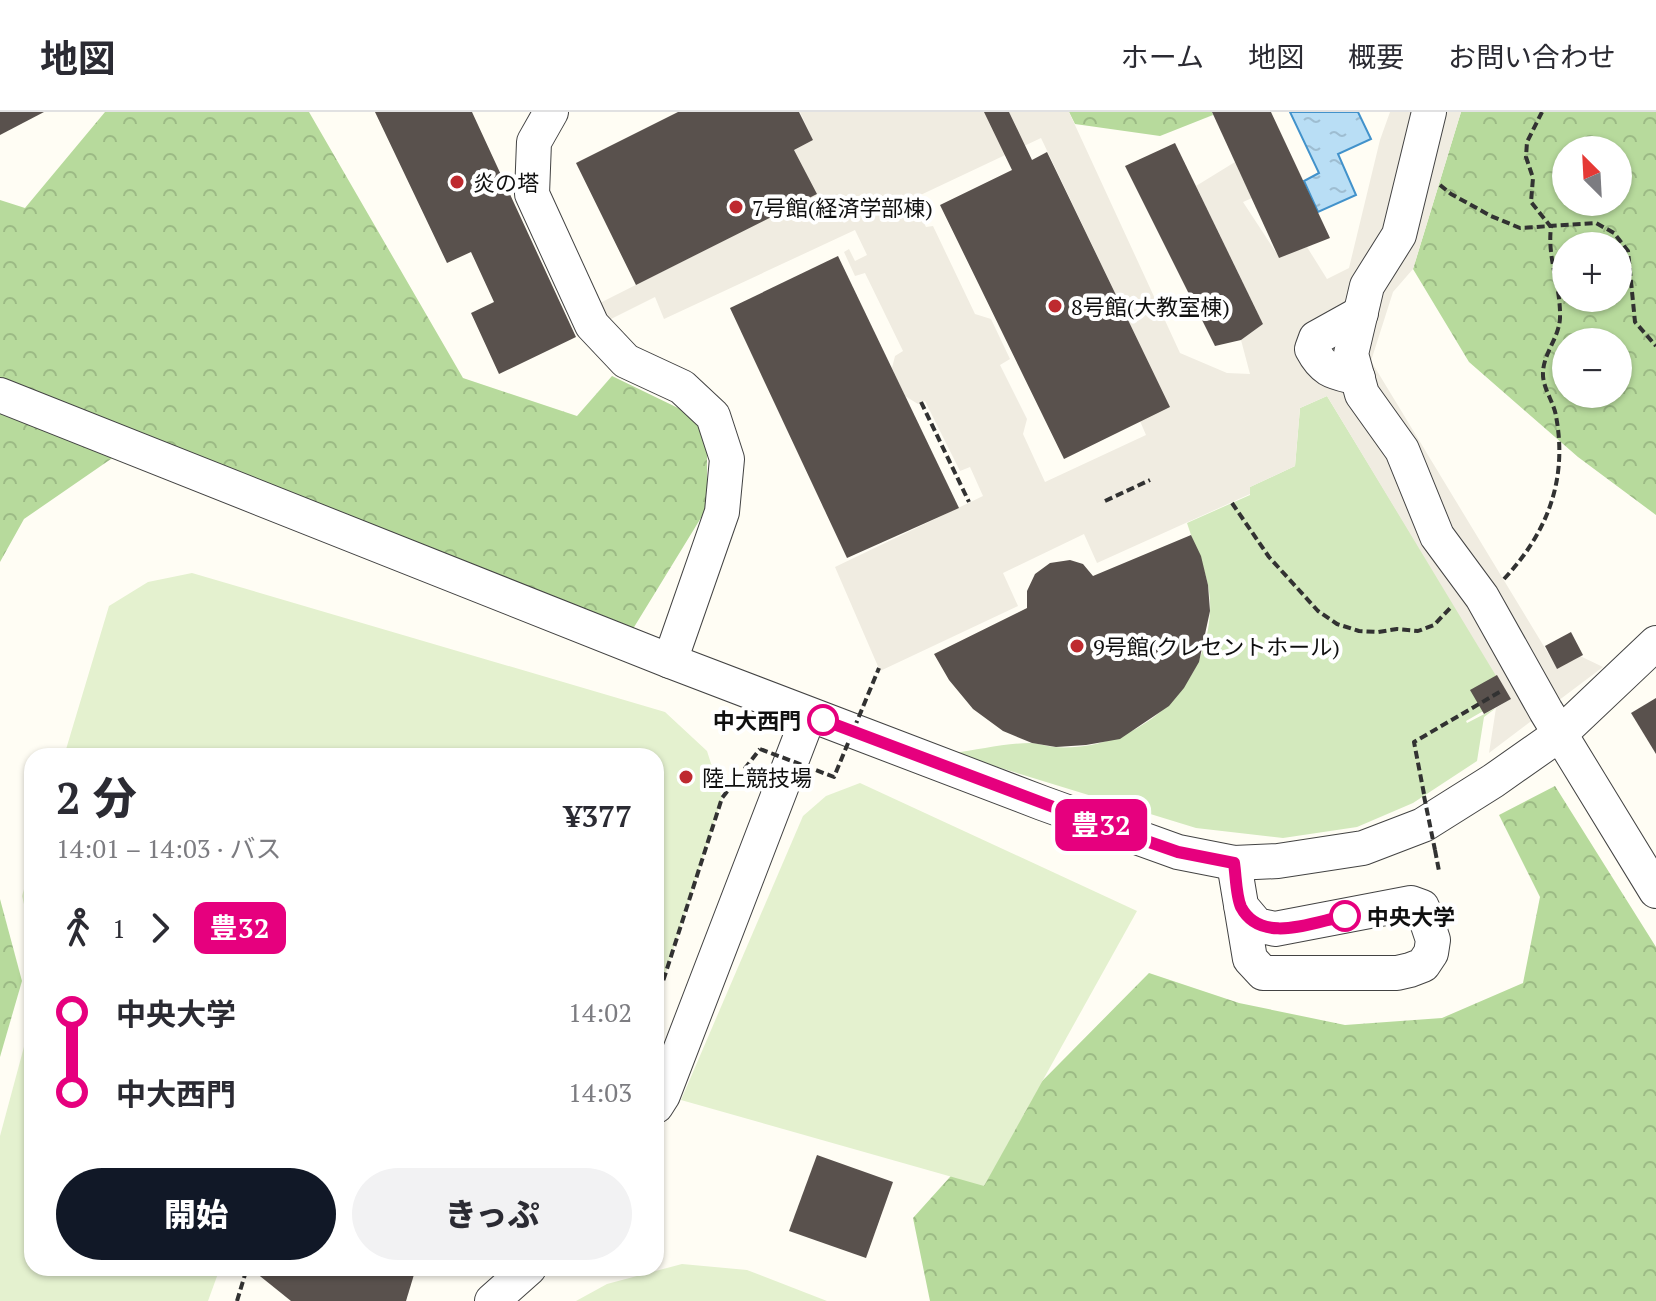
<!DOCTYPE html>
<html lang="ja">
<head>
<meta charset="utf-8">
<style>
  :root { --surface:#fff; --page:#f2f2f3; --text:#2b2b33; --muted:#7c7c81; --line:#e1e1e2; --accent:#111827 }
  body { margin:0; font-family:"PT Serif","Noto Sans JP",serif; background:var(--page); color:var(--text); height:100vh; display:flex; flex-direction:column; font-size:30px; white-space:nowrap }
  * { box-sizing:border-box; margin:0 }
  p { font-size:26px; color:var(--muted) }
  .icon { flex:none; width:44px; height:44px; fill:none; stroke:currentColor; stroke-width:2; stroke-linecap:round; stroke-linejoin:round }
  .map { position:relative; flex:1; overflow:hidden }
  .sheet { position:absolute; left:24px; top:636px; width:640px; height:528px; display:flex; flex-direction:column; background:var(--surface); border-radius:24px; box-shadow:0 2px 6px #0004 }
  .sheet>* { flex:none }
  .badge { padding:0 16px; border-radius:12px; font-size:28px; line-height:52px }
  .needle { width:52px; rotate:336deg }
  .fabs { position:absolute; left:1552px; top:24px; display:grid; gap:16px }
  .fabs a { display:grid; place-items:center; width:80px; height:80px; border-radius:50%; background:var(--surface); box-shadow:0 2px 6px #0004; font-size:40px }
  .map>.badge { position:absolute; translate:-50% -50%; box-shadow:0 0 0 4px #fff }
  .legs { display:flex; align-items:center; gap:12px; height:88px; padding:0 32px; font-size:26px }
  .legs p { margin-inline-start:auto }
  .summary { display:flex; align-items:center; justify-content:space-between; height:136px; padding:0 32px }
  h1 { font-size:44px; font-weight:800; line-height:60px }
  .button { display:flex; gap:16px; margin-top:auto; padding:16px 32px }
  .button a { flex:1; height:92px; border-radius:48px; background:var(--accent); color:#fff; font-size:32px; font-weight:800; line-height:92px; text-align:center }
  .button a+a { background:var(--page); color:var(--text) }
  ul { padding:0 32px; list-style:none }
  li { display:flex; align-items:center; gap:28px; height:80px; font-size:30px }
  li i { display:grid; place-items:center; width:12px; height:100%; margin:0 10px; background:currentColor }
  li i::after { content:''; width:20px; height:20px; margin:-10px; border:6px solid; border-radius:50%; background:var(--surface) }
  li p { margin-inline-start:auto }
  li:first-child i { background:linear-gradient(#0000 50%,currentColor 0) }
  li:last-child i { background:linear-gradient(currentColor 50%,#0000 0) }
  header { display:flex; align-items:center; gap:48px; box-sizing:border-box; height:112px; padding:0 40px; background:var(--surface); border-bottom:2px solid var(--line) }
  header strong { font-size:38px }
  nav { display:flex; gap:44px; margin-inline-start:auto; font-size:28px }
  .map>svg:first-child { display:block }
</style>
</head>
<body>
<header>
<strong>地図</strong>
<nav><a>ホーム</a><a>地図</a><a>概要</a><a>お問い合わせ</a></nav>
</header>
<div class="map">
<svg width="1656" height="1189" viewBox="0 0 1656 1189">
  <defs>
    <pattern id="forest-crowns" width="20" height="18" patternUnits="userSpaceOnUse" patternTransform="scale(2)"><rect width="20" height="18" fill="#b7da9c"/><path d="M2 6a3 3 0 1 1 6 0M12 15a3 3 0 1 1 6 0" fill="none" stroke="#9cba85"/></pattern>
    <pattern id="water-ripples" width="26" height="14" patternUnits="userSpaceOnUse" patternTransform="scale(2)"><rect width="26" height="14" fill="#b9def5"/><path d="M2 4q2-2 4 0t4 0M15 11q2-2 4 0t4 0" fill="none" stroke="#9ebdd1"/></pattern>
  </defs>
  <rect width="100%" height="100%" fill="#fffdf4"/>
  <!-- grass -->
  <path fill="#d3e9bd" d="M1327,284L1497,563L1492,594L1466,609L1467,611L1496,596L1484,605L1477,649L1413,691L1357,715L1283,726L1196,716L952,641C978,638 1005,631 1030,631C1038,631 1046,634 1054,635C1066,636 1080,635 1091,633C1157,620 1207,567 1210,499C1212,467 1196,440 1187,411L1250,383V375L1295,354L1300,296Z"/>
  <!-- forest -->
  <g fill="url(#forest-crowns)" fill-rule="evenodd">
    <path d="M105,0H309L463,266L577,304L612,264L707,310V396L628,525L124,338L24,407L0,450V88L25,96Z"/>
    <path d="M1069,0H1212L1213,3L1160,24L1075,12Z"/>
    <path d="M1461,0H1656V403L1578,345L1469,250L1413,157ZM1566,38H1618V90H1566ZM1566,134H1618V186H1566ZM1566,230H1618V282H1566Z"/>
    <path d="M1555,674L1656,835V1189H930L913,1106L977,1035L1149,861L1239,891L1345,913L1442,906L1523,871L1540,785L1499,703Z"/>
    <path d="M0,787L22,869L0,945Z"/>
  </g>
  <!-- pitch -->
  <g fill="#e4f1cf">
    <path d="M192,461L665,600L707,639L722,686L656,891V644H64L109,494L148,470Z"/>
    <path d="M860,671L1137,799L984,1074L681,988L803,704L826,684Z"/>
    <path d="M32,750V825L22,784Z"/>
    <path d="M32,905V1156H220L208,1189H0V1024Z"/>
    <path d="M682,1152L747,1158L827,1189H576L607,1172Z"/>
  </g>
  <!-- plaza -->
  <path fill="#f0ece1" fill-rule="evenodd" d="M800,0H1069L1180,241L1227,261L1250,262L1241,228L1263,212L1196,74L1235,50L1252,86L1243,90L1279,145L1307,135L1327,167L1349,156L1380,28L1390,0H1461L1413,157L1393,180L1371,249L1557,556L1578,543L1603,555L1489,641L1496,596L1510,587L1327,284L1300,296L1295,354L1250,375V382L1097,451L1084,422L1003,461L1018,494L880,559L835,455L983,384L970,355L960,359L925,289L918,292L905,284L892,256L895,244L903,239L865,161L855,164L844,140L849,137L855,149L867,143L855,118L664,207L655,185L609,208L600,191L816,82L794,38L813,28ZM1041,26L1169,294L1140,309L1146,323L1045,370L1023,322L1027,307L1000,253L1010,247L991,207L975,202L933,114L926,115L912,87Z"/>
  <!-- water -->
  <path fill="url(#water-ripples)" stroke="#4292cb" stroke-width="2" d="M1290,0H1358L1371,27L1338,42L1356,83L1318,100L1304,69L1319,61Z"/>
  <!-- building -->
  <g fill="#59514d">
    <path d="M0,0H44L0,23Z"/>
    <path d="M375,0H472L576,225L499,262L471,201L494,190L471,140L447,151Z"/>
    <path d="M678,0H799L813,28L794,38L817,82L636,173L576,51Z"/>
    <path d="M984,0H1009L1032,48L1047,40L1170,295L1064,347L940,93L1012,58Z"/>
    <path d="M1212,0H1271L1330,126L1279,146Z"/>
    <path d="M1175,31L1263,212L1241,228L1215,234L1125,54Z"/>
    <path d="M838,144L959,396L847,446L730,196Z"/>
    <path d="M1191,423L1201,444L1208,473L1210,499L1199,550L1184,576L1169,594L1120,627L1086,633L1056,635L1032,631L1003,619L973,597L949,568L934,542L1027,496V479L1035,462L1050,451L1070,448L1083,452L1093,464Z"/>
    <path d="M1571,520L1583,543L1557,557L1545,534Z"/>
    <path d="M1497,563L1511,587L1484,602L1470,578Z"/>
    <path d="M1656,586V642L1631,601Z"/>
    <path d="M817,1043L893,1070L866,1146L789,1119Z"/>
    <path d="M250,1156H416L406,1189H291Z"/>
  </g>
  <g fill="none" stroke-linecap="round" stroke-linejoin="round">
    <defs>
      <g id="minor">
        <path d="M551,0L534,30L532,82L592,213L626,249L682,275L713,304L727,347L722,400L670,549"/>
        <path d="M1429,0L1399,123L1367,174L1351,242L1362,282L1402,338L1437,424L1482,485L1546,599L1656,779"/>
        <path d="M1358,266C1334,260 1324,260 1312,237L1316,226L1361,201"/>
        <path d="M0,283L670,549L1042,691L1178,740L1234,751L1278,749L1363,736L1423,713L1493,669L1560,622L1656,531"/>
        <path d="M1234,751L1250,847L1263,861H1397L1410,858L1423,853L1431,841L1433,828L1422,795L1411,791L1275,817L1257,813L1241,794"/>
        <path d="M656,994L663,983L809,603"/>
        <path d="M492,1189L529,1156"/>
      </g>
    </defs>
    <!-- minor casing -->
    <use href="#minor" stroke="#434343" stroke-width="36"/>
    <!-- path -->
    <g stroke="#323232" stroke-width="4" stroke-dasharray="8 4" stroke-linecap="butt">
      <path d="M1440,73L1451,82L1491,104L1520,116L1596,111L1614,121L1628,139L1635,210L1656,234"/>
      <path d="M921,290L969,390"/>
      <path d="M1105,389L1150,368"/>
      <path d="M1232,391L1269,445L1318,499L1337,512L1359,519L1378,520L1397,517L1418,519L1434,513L1452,494"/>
      <path d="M1504,467C1547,421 1568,368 1556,304C1554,291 1544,278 1543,264C1542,242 1559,227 1560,206C1561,173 1547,148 1551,115L1531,90L1533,66L1526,45L1527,30L1542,0"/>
      <path d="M1424,682L1414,630L1503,578"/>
      <path d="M1435,738L1439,759"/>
      <path d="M656,891L722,686L760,637"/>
      <path d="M237,1189L247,1156"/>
    </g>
    <!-- minor -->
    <use href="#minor" stroke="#fff" stroke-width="34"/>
    <!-- path-bridge -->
    <g stroke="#323232" stroke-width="4" stroke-dasharray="8 4" stroke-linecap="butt">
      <path d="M760,637L834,665L879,556"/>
      <path d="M1424,684L1435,738"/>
    </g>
  </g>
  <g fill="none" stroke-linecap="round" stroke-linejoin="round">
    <defs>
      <path id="line-1" d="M823,608L1109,716L1178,740L1234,751C1236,764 1236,784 1241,795C1261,833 1313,810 1345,804"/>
    </defs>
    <!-- line-1 casing -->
    <use href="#line-1" stroke="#fff" stroke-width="18"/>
    <!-- line-1 -->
    <use href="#line-1" stroke="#e6007e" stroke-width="12"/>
  </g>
  <!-- markers -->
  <g fill="#be2a2f" stroke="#fff" stroke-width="3">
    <circle cx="457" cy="70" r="8"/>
    <circle cx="736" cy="95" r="8"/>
    <circle cx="1055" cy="194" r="8"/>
    <circle cx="1077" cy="534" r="8"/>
    <circle cx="686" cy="665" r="8"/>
  </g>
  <g fill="#fff" stroke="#e6007e" stroke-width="4">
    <circle cx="823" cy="608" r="14"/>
    <circle cx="1345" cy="804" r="14"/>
  </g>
  <g text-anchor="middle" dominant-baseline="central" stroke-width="8" stroke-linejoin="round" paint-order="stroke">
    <!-- poi labels -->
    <g font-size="22" fill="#101010" stroke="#fff" text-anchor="start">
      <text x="473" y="70">炎の塔</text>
      <text x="752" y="95">7号館(経済学部棟)</text>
      <text x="1071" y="194">8号館(大教室棟)</text>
      <text x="1093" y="534">9号館(クレセントホール)</text>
      <text x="702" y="665">陸上競技場</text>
    </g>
    <!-- stop labels -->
    <g font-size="22" font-weight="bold" fill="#101010" stroke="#fff" text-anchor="end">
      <text x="801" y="608">中大西門</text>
      <text x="1367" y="804" text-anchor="start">中央大学</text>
    </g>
  </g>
</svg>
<div class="fabs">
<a><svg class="needle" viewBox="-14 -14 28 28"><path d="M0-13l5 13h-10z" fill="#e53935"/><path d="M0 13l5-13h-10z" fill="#7c7c81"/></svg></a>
<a>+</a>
<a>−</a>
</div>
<b class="badge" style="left:1101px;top:713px;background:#e6007e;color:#fff">豊32</b>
<section class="sheet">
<div class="summary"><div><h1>2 分</h1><p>14:01 – 14:03 · バス</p></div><b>¥377</b></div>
<div class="legs"><svg class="icon" aria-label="walk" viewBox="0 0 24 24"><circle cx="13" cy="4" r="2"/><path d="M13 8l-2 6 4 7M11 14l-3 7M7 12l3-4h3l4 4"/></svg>1<svg class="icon" aria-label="forward" viewBox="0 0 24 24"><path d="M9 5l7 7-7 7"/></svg><b class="badge" style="background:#e6007e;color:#fff">豊32</b></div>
<ul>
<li><i style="color:#e6007e"></i><b>中央大学</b><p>14:02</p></li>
<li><i style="color:#e6007e"></i><b>中大西門</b><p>14:03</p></li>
</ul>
<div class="button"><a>開始</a><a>きっぷ</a></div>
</section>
</div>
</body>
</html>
